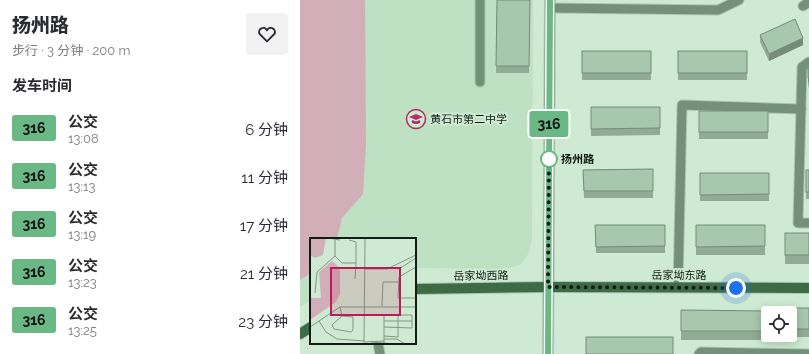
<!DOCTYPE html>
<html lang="zh">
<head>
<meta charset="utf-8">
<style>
  :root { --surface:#fff; --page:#f2f2f3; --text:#2b2b33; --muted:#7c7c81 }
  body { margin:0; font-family:Raleway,"Noto Sans SC",sans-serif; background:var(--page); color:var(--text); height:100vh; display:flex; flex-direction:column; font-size:15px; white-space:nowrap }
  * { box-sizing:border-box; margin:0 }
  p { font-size:13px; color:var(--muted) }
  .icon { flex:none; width:22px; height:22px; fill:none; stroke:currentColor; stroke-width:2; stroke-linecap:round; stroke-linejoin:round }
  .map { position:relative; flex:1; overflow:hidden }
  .panel { display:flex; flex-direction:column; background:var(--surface); width:300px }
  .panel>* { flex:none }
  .badge { padding:0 8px; border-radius:3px; font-size:14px; line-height:26px }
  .buttons { position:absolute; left:461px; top:306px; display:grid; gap:8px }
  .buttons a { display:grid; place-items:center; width:36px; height:36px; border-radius:4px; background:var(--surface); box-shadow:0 2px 10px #0003; font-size:20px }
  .you { position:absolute; width:20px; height:20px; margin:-10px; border:3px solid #fff; border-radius:50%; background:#1a73e8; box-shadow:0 0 0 6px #1a73e833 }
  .map>.badge { position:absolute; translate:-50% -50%; box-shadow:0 0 0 2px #fff }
  h2 { padding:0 12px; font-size:15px; line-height:36px }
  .round { display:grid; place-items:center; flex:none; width:42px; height:42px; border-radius:4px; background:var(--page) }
  .headline { display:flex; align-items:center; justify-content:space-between; height:68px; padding:0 12px }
  h1 { font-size:19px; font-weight:800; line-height:30px }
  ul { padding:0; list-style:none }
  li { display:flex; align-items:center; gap:12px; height:48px; padding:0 12px }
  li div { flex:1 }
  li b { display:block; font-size:15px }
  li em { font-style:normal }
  li .badge { min-width:44px; font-weight:700; text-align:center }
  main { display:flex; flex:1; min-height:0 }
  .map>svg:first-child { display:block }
</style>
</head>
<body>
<main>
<section class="panel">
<div class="headline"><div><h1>扬州路</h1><p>步行 · 3 分钟 · 200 m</p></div><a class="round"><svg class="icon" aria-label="heart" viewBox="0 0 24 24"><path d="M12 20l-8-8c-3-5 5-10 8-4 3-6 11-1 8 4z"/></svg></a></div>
<h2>发车时间</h2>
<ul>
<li><span class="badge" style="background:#6ab883;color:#111">316</span><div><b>公交</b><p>13:08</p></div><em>6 分钟</em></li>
<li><span class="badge" style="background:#6ab883;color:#111">316</span><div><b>公交</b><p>13:13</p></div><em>11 分钟</em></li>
<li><span class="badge" style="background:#6ab883;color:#111">316</span><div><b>公交</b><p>13:19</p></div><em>17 分钟</em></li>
<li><span class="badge" style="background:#6ab883;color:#111">316</span><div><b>公交</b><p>13:23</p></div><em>21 分钟</em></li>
<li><span class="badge" style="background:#6ab883;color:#111">316</span><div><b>公交</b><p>13:25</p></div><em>23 分钟</em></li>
</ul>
</section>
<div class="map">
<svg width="509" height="354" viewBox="0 0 509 354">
  <rect width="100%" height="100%" fill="#ceead2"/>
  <!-- built -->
  <path fill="#bee0c3" d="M0,0H233L232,238L229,253L220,265L206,269L115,268V239H11V300L0,307Z"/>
  <!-- green -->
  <path fill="#d1aeb8" d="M0,0H65L66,144L63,194L42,218L37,239H11V273L0,280Z"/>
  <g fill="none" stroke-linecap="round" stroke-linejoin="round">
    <defs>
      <g id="minor">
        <path d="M503,6L509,2"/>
        <path d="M250,8L418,10L439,0"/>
        <path d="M509,62L502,67L498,223H509"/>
        <path d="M180,82V0"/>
        <path d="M378,287L382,105L501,109"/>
        <path d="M78,343L80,354"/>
        <path d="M399,354L401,352L509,354"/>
      </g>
      <path id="tertiary" d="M248,354L250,0"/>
      <g id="secondary">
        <path d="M115,289L248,287L509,288"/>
        <path d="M0,334L11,327"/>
      </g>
    </defs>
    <!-- minor casing -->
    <use href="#minor" stroke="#acc5b0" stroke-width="11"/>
    <!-- tertiary casing -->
    <use href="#tertiary" stroke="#acc5b0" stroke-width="12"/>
    <!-- secondary casing -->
    <use href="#secondary" stroke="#acc5b0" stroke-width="12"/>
    <!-- minor -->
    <use href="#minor" stroke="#739178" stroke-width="9"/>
    <!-- tertiary -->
    <use href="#tertiary" stroke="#739178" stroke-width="10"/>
    <!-- secondary -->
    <use href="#secondary" stroke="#3d6b46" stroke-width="10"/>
  </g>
  <!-- wall -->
  <g fill="#90ac94">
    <path d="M197,0H230L229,73H196Z"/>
    <path d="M460,35L503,45L469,61L460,42Z"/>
    <rect x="282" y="51" width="69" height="29"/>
    <rect x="378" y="51" width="69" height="29"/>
    <path d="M509,68V89L508,84V77Z"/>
    <path d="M291,107H360V135L291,136Z"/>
    <rect x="399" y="111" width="69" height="28"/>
    <path d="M353,169V198H284L283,170Z"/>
    <rect x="506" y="170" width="3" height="29"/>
    <rect x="400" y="173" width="69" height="28"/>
    <path d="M295,225H365V253H296Z"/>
    <rect x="396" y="225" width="69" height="30"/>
    <rect x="485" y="233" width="24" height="31"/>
    <path d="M509,308V337H486V335H490V313Z"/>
    <path d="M381,310L468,313V340H381Z"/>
  </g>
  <!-- shaded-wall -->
  <path fill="#758c78" d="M503,38V45L469,61V54Z"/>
  <!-- building -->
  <g fill="#a7c8ac" stroke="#758c78">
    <path d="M197,0H230L229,66H196Z"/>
    <path d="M495,19L503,38L469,54L460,35Z"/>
    <rect x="282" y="51" width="69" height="22"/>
    <rect x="378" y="51" width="69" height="22"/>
    <path d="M508,68H509V82L508,77Z"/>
    <path d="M291,107H360V128L291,129Z"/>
    <rect x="399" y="111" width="69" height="21"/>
    <path d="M353,169V191H284L283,170Z"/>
    <rect x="506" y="170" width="3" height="22"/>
    <path d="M400,173H469V194L400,195Z"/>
    <path d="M295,225H365V246L296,247Z"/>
    <path d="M396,225H465V246L396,247Z"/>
    <rect x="485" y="233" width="24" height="22"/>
    <path d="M486,308H509V329H490V313H486Z"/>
    <path d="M381,310L468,311V331H381Z"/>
    <rect x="286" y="337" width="87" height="17"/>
  </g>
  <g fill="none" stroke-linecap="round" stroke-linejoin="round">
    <defs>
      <path id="line" d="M248,354L250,0"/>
    </defs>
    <!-- line casing -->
    <use href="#line" stroke="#fff" stroke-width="9"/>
    <!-- line -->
    <use href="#line" stroke="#6ab883" stroke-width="6"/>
    <!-- walk -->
    <path stroke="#121c14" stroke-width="4" stroke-dasharray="0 7.2" d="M249,159L248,287L436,288"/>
  </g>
  <!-- icons -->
  <defs>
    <symbol id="school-ring" viewBox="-11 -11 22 22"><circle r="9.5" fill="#ceead2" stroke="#b62b67" stroke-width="1.5"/><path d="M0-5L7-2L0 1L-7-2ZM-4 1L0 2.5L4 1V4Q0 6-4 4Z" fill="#b62b67"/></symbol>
  </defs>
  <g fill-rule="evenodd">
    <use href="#school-ring" x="105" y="108" width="22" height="22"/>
  </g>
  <!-- markers -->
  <circle fill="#fff" stroke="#6ab883" stroke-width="2" cx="249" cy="159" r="8"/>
  <g text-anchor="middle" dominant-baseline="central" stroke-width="4" stroke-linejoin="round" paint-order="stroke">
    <!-- poi labels -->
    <g font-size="11" fill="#121c14" stroke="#ceead2" text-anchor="start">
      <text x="130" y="119">黄石市第二中学</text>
    </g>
    <!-- stop labels -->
    <g font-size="11" font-weight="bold" fill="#121c14" stroke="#ceead2" text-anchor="start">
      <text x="261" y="159">扬州路</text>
    </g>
    <!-- street labels -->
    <g font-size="11" fill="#121c14" stroke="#ceead2">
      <text x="379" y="275">岳家坳东路</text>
      <text transform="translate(181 276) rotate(-1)">岳家坳西路</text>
    </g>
  </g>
  <!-- overview -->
  <g transform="translate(10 238)">
    <rect width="106" height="106" fill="#ceead2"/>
    <path d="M0,0H16L13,17L5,20L0,17ZM22,23L30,30V56L26,64L0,82V60H11L9,34Z" fill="#d1aeb8"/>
    <path fill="none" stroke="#839886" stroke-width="1" d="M17,0L30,2M25,18L32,25H46V4L39,2M106,29L89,39L88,60H106M55,31H77L106,17M89,31L106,20M45,41L46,25M5,55L7,34L25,18V2M72,68L73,44H88M30,69L32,78L22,87L24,91L41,94L43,92V79L32,78M9,83L16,94L27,101L55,103M74,83H102M0,89L30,69H106M74,98L88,99V77M74,101H87L95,106M55,104L74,103M61,104L86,106M54,106L55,0M74,106V78L75,77H102V90L74,89"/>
    <path fill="#c2185b" fill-opacity="0.15" stroke="#c2185b" stroke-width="2" d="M21,30H90V77H21Z"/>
    <rect width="106" height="106" fill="none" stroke="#121c14" stroke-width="2"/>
  </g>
</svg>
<div class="buttons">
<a><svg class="icon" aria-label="locate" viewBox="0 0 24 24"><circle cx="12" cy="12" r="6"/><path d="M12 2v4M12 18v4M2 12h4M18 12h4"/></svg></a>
</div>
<div class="you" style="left:436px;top:288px"></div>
<b class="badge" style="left:249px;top:124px;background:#6ab883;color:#111">316</b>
</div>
</main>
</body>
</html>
